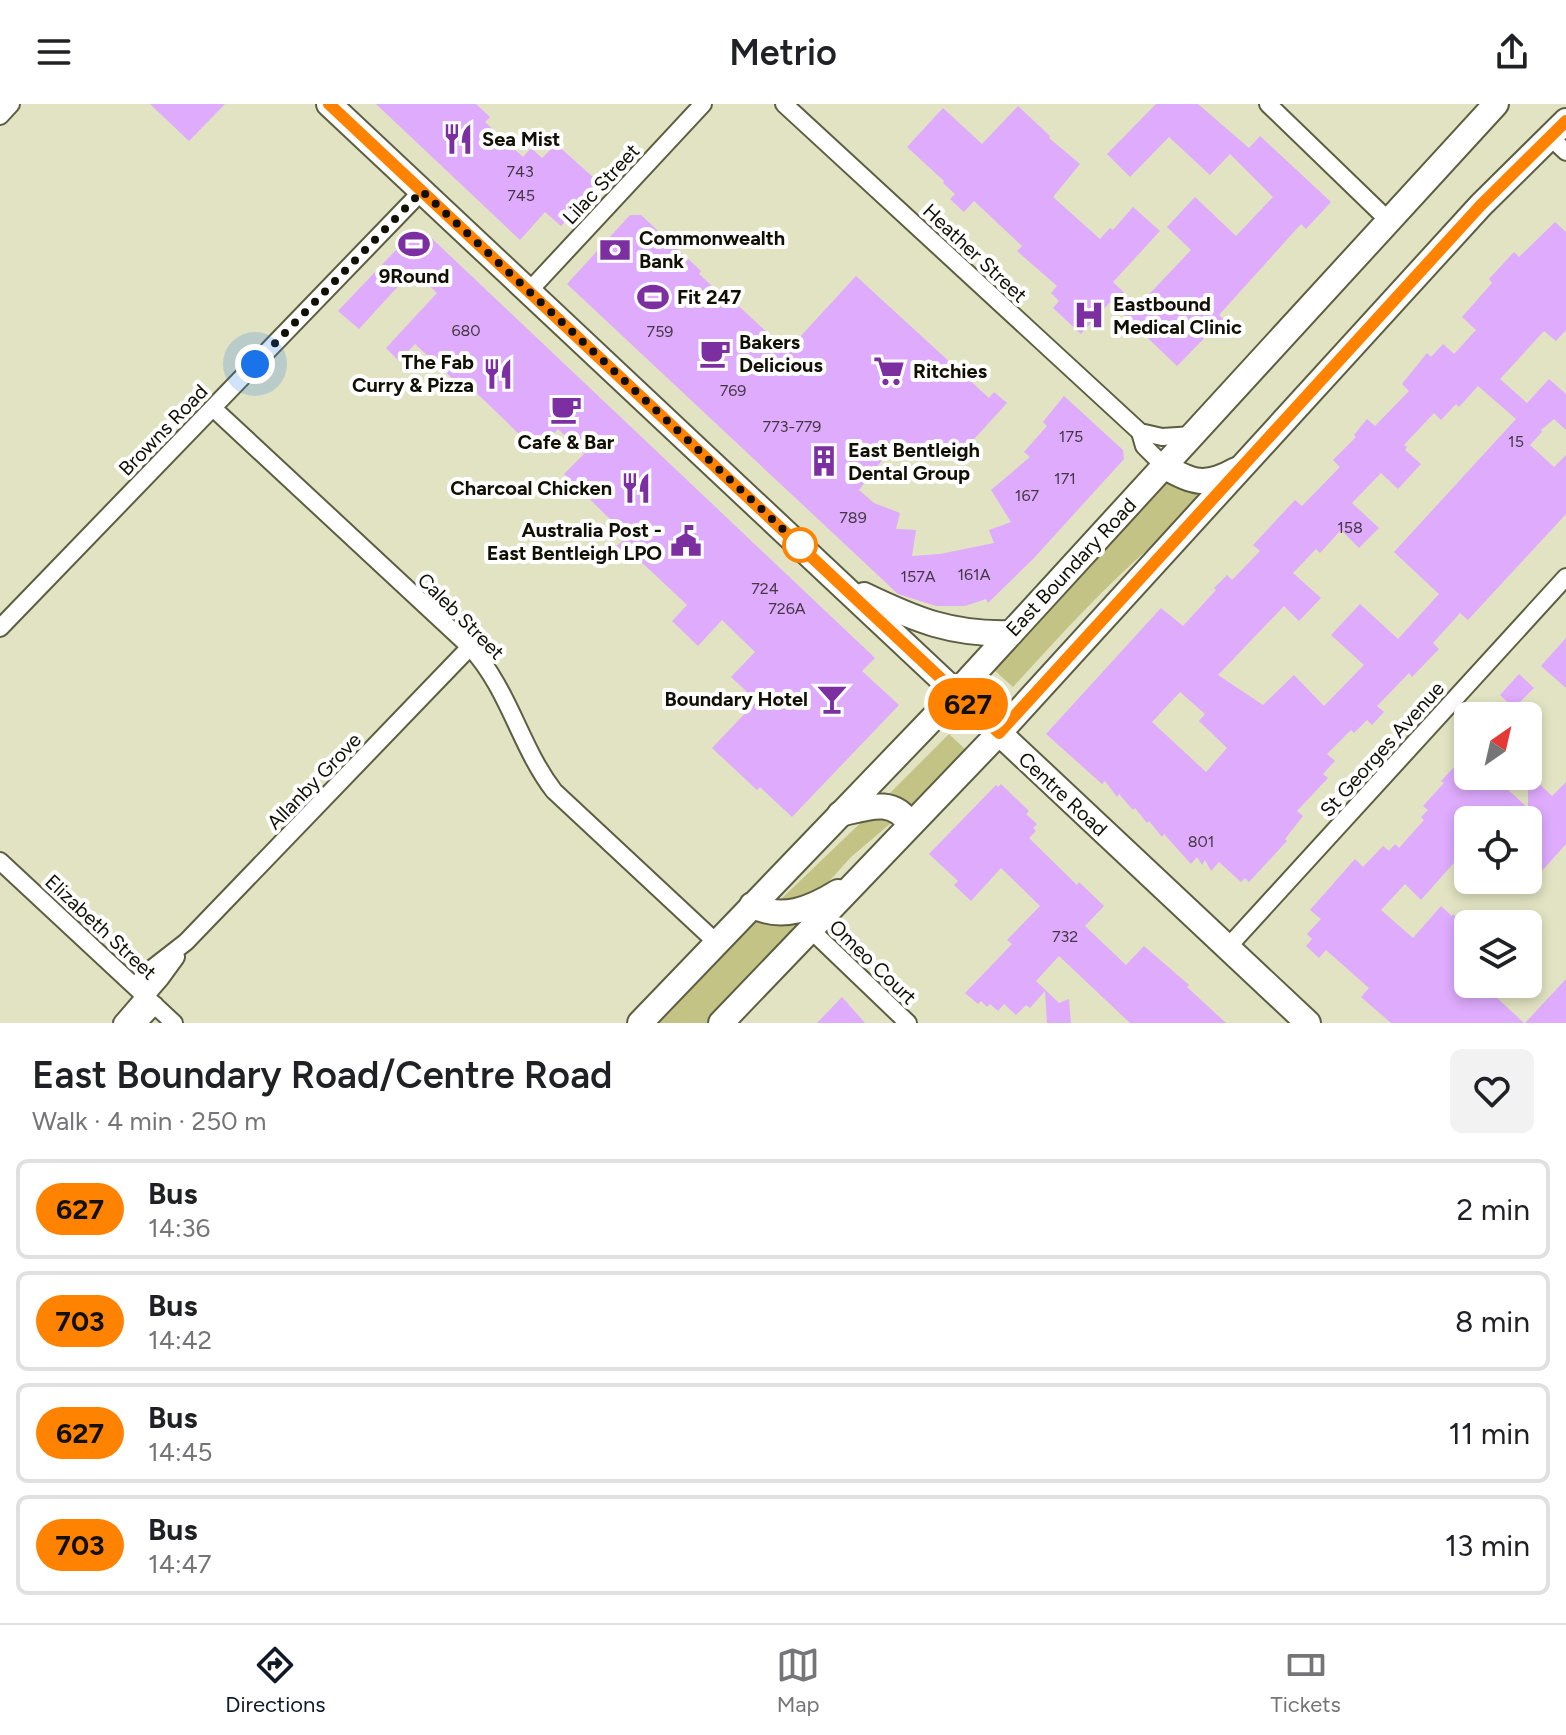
<!DOCTYPE html>
<html lang="en">
<head>
<meta charset="utf-8">
<style>
  :root { --surface:#fff; --page:#f2f2f2; --text:#202124; --muted:#757577; --line:#e0e0e0; --accent:#111827 }
  body { margin:0; font-family:Figtree,sans-serif; background:var(--page); color:var(--text); height:100vh; display:flex; flex-direction:column; font-size:30px; white-space:nowrap }
  * { box-sizing:border-box; margin:0 }
  p { font-size:26px; color:var(--muted) }
  .icon { flex:none; width:44px; height:44px; fill:none; stroke:currentColor; stroke-width:2; stroke-linecap:round; stroke-linejoin:round }
  .map { position:relative; height:919px; overflow:hidden }
  .details { display:flex; flex-direction:column; background:var(--surface); flex:1 }
  .details>* { flex:none }
  .badge { padding:0 16px; border-radius:26px; font-size:28px; line-height:52px }
  .needle { width:52px; rotate:34deg }
  .buttons { position:absolute; left:1454px; top:598px; display:grid; gap:16px }
  .buttons a { display:grid; place-items:center; width:88px; height:88px; border-radius:12px; background:var(--surface); box-shadow:0 4px 12px #0003; font-size:40px }
  .you { position:absolute; width:40px; height:40px; margin:-20px; border:6px solid #fff; border-radius:50%; background:#1a73e8; box-shadow:0 0 0 12px #1a73e833 }
  .map>.badge { position:absolute; translate:-50% -50%; box-shadow:0 0 0 4px #fff }
  .round { display:grid; place-items:center; flex:none; width:84px; height:84px; border-radius:12px; background:var(--page) }
  .headline { display:flex; align-items:center; justify-content:space-between; height:136px; padding:0 32px }
  h1 { font-size:38px; font-weight:600; line-height:60px }
  ul { padding:0; list-style:none }
  li { display:flex; align-items:center; gap:24px; height:100px; margin:0 16px 12px; padding:0 16px; border:4px solid var(--line); border-radius:12px }
  li div { flex:1 }
  li b { display:block; font-size:30px }
  li em { font-style:normal }
  li .badge { min-width:88px; font-weight:700; text-align:center }
  header { display:flex; justify-content:space-between; align-items:center; height:104px; padding:0 32px; background:var(--surface); font-size:36px; font-weight:600 }
  .menu { display:flex; justify-content:space-around; align-items:center; height:112px; border-top:2px solid var(--line); background:var(--surface); font-size:22px; color:var(--muted) }
  .menu a { display:grid; justify-items:center; gap:4px }
  .menu .current { color:var(--accent) }
  .map>svg:first-child { display:block }
</style>
</head>
<body>
<header><svg class="icon" aria-label="menu" viewBox="0 0 24 24"><path d="M4 6h16M4 12h16M4 18h16"/></svg>Metrio<svg class="icon" aria-label="share" viewBox="0 0 24 24"><path d="M12 15V3M7 8l5-5 5 5M5 13v7h14v-7"/></svg></header>
<div class="map">
<svg width="1566" height="919" viewBox="0 0 1566 919">
  <rect width="100%" height="100%" fill="#e2e3c2"/>
  <!-- green -->
  <g fill="#c2c385">
    <path d="M1168,376L1198,388C1194,406 1173,423 1160,435C1106,480 1060,532 1013,583L993,565Z"/>
    <path d="M949,630L965,645L914,702L908,704L885,694Z"/>
    <path d="M874,706L892,716L891,719L851,753L823,784L803,793L779,797Z"/>
    <path d="M799,816L800,821L707,919H654L752,817L778,819Z"/>
  </g>
  <!-- building -->
  <g fill="#deabfd" fill-rule="evenodd">
    <path d="M150,0H225L189,37Z"/>
    <path d="M376,0H476L490,13L485,18L523,53L531,44L542,54L556,40L594,74L596,83L561,122L545,108L520,136Z"/>
    <path d="M1156,0H1198L1249,44L1260,32L1331,98L1306,125L1301,120L1219,211L1223,215L1177,262L1110,198L1081,230L1053,204L1059,197L1051,189L1057,182L1017,147L1022,142L974,97L964,108L950,95L955,90L943,79L944,77L907,43L943,4L982,40L1018,2L1050,32L1049,34L1080,60L1053,93L1100,135L1110,124L1113,126L1133,103L1160,127L1113,178L1138,202L1191,146L1167,123L1195,93L1236,132L1273,93L1230,50L1210,71L1169,33L1130,73L1107,50Z"/>
    <path d="M630,111H641L701,167L699,170L727,196L729,193L787,247L856,172L989,294L994,288L1007,299L956,355L916,357L896,338L859,386L874,399L900,409L896,425L916,426L912,452L940,450L994,439L989,426L1011,418L991,386L1030,353L1024,348L1047,322L1043,318L1064,292L1123,346L1124,355L1034,454L988,499L986,495L965,502H936L898,490L567,180Z"/>
    <path d="M1555,118L1566,128V226L1556,237L1544,227L1500,275L1527,299L1549,275L1566,290V326L1554,315L1541,326L1542,328L1530,341L1554,363L1566,351V410L1468,516L1460,509L1433,539L1439,545L1412,573L1409,569L1377,602L1384,608L1372,621L1367,616L1354,629L1351,626L1327,650L1335,657L1323,670L1328,674L1297,707L1303,712L1285,735L1287,737L1249,778L1245,774L1241,778L1219,758L1211,767L1205,756L1202,761L1197,753L1191,760L1164,730L1162,733L1149,717L1147,719L1135,704L1133,706L1119,690L1117,693L1105,677L1102,680L1046,630L1161,504L1183,522L1216,486L1214,484L1227,471L1232,476L1260,447L1253,441L1295,396L1302,402L1340,363L1333,356L1356,333L1354,331L1367,315L1375,322L1409,287L1402,280L1427,249L1431,253L1443,240L1454,250L1476,226L1462,213L1492,179L1489,175L1514,148L1519,153ZM1478,282L1516,315L1394,448L1439,490L1398,535L1360,500L1331,531L1364,561L1324,602L1294,571L1263,601L1218,571L1284,502L1299,517L1321,494L1293,469L1316,445L1320,449L1341,426L1359,444L1379,424L1352,399L1381,369L1398,385L1421,360L1405,346L1407,343L1404,341L1434,309L1441,316L1456,300L1459,303ZM1180,588L1205,610L1199,617L1227,644L1206,668L1152,618Z"/>
    <path d="M414,127H424L875,554L862,567L899,601L792,713L760,683L757,686L712,644L757,597L731,573L755,548L722,516L698,542L672,517L687,501L635,452L626,461L612,447L624,435L611,422L614,419L564,370L584,350L558,325L535,349L522,337L524,335L484,296L458,273L455,277L415,240L399,257L386,244L437,189L413,166L359,225L338,207Z"/>
    <path d="M1566,534V584L1541,562Z"/>
    <path d="M1519,570L1534,584L1514,604L1500,591Z"/>
    <path d="M1468,648V672H1493L1528,704V669L1552,692L1566,678V740L1540,769L1528,758V716H1468V743L1421,796L1405,780L1381,806L1413,834L1441,802L1452,812L1453,810L1468,825V853L1461,861L1468,868V880H1482L1524,919H1391L1361,893L1369,884L1326,846L1319,854L1306,842L1312,835L1307,830L1321,815L1310,806L1355,755L1363,763L1383,742L1389,747L1395,740L1399,744L1424,716L1421,713L1428,706L1423,702L1444,679L1441,677Z"/>
    <path d="M1001,680L1029,707L1026,710L1037,720L1033,724L1036,727L1029,734L1077,781L1079,778L1104,802L1085,822L1126,861L1144,842L1189,881L1187,883L1226,919H1130L1059,852L1036,877L1059,899L1069,895L1071,919H1047L1045,887L1030,904L1026,901L1016,911L1004,900L998,907L990,900L987,903L981,897L978,900L965,889L1012,840L1007,836L1040,802L1001,764L971,797L954,781L958,777L929,750L996,681L998,683Z"/>
    <path d="M1566,875V919H1525Z"/>
    <path d="M842,893L865,919H817Z"/>
  </g>
  <g fill="none" stroke-linecap="round" stroke-linejoin="round">
    <defs>
      <g id="minor">
        <path d="M784,0L1140,328L1162,333L1193,331"/>
        <path d="M1268,0L1389,117"/>
        <path d="M0,12L11,0"/>
        <path d="M1551,34L1566,48"/>
        <path d="M529,187L703,0"/>
        <path d="M213,304L470,543C509,585 520,643 554,687L717,839"/>
        <path d="M1140,328L1144,342L1164,362"/>
        <path d="M0,524L422,87"/>
        <path d="M0,757L174,919"/>
        <path d="M811,826L908,919"/>
        <path d="M1228,843L1566,473"/>
        <path d="M135,882L150,866L186,838L470,543"/>
        <path d="M122,919L160,875L176,853"/>
        <path d="M138,919L155,901"/>
      </g>
      <g id="secondary">
        <path d="M329,0L1308,919"/>
        <path d="M1164,362C1192,379 1206,383 1236,366"/>
        <path d="M864,491C916,516 952,531 1011,529"/>
        <path d="M840,710C866,704 894,692 910,721"/>
        <path d="M752,801C781,817 811,805 838,788"/>
        <path d="M640,919L935,612L1496,0"/>
        <path d="M721,919L999,629L1481,101L1566,17"/>
      </g>
    </defs>
    <!-- minor casing -->
    <use href="#minor" stroke="#5d5e41" stroke-width="20"/>
    <!-- secondary casing -->
    <use href="#secondary" stroke="#5d5e41" stroke-width="28"/>
    <!-- minor -->
    <use href="#minor" stroke="#fff" stroke-width="16"/>
    <!-- secondary -->
    <use href="#secondary" stroke="#fff" stroke-width="24"/>
  </g>
  <g fill="none" stroke-linecap="round" stroke-linejoin="round">
    <defs>
      <path id="line" d="M329,0L999,629L1481,101L1566,17"/>
    </defs>
    <!-- line casing -->
    <use href="#line" stroke="#fff" stroke-width="18"/>
    <!-- line -->
    <use href="#line" stroke="#ff8200" stroke-width="12"/>
    <!-- walk -->
    <path stroke="#101005" stroke-width="8" stroke-dasharray="0 14.4" d="M255,260L422,87L804,445L800,441"/>
  </g>
  <!-- icons -->
  <defs>
    <symbol id="restaurant-bare" viewBox="-9 -9 18 18"><path d="M-5-6h1v4h1v-4h1v4h1v-4h1v5L-1.5 .5V6h-2V.5L-5-1ZM5-6V6H3V1.5H1.5Q1.5-4 5-6Z" fill="#7c2fa0" stroke="#fff" stroke-width="2.5" paint-order="stroke"/></symbol>
    <symbol id="stadium-bare" viewBox="-9 -9 18 18"><path d="M0-5a6.5 5 0 1 0 0 10a6.5 5 0 1 0 0-10ZM-3.5-1.8h7v3.6h-7Z" fill="#7c2fa0" stroke="#fff" stroke-width="2.5" paint-order="stroke"/></symbol>
    <symbol id="bank-bare" viewBox="-9 -9 18 18"><path d="M-6-4H6V4H-6ZM0-2.3a2.3 2.3 0 1 0 0 4.6a2.3 2.3 0 1 0 0-4.6Z" fill="#7c2fa0" stroke="#fff" stroke-width="2.5" paint-order="stroke"/></symbol>
    <symbol id="hospital-bare" viewBox="-9 -9 18 18"><path d="M-5-5h3v3.5h4V-5h3V5h-3V1.5h-4V5h-3Z" fill="#7c2fa0" stroke="#fff" stroke-width="2.5" paint-order="stroke"/></symbol>
    <symbol id="cafe-bare" viewBox="-9 -9 18 18"><path d="M-5.5-4.5H6V0H3Q3 3.5 0 3.5H-2.5Q-5.5 3.5-5.5 0ZM3-3.2v2h1.7v-2ZM-6 4.5H4V6H-6Z" fill="#7c2fa0" stroke="#fff" stroke-width="2.5" paint-order="stroke"/></symbol>
    <symbol id="supermarket-bare" viewBox="-9 -9 18 18"><path d="M-6-5.5h2.5l.6 2H6L4.5 2H-2.5L-4.4-4H-6ZM-1.5 3.2a1.3 1.3 0 1 0 .1 0ZM3 3.2a1.3 1.3 0 1 0 .1 0Z" fill="#7c2fa0" stroke="#fff" stroke-width="2.5" paint-order="stroke"/></symbol>
    <symbol id="building-bare" viewBox="-9 -9 18 18"><path d="M-4-6H4V6H1V3H-1V6H-4ZM-2.5-4.3h1.7v1.8h-1.7ZM.8-4.3h1.7v1.8H.8ZM-2.5-1h1.7V.8h-1.7ZM.8-1h1.7V.8H.8Z" fill="#7c2fa0" stroke="#fff" stroke-width="2.5" paint-order="stroke"/></symbol>
    <symbol id="civic-bare" viewBox="-9 -9 18 18"><path d="M-.6-6.5H3V-4.5H.6V-3L4-1V1h2V6H-6V1h2V-1L-.6-3ZM-1.2 2.5V6h2.4V2.5Z" fill="#7c2fa0" stroke="#fff" stroke-width="2.5" paint-order="stroke"/></symbol>
    <symbol id="bar-bare" viewBox="-9 -9 18 18"><path d="M-6-5H6L.8 .8V4.5H3.5V6h-7V4.5H-.8V.8Z" fill="#7c2fa0" stroke="#fff" stroke-width="2.5" paint-order="stroke"/></symbol>
  </defs>
  <g fill-rule="evenodd">
    <use href="#restaurant-bare" x="436" y="13" width="44" height="44"/>
    <use href="#stadium-bare" x="392" y="118" width="44" height="44"/>
    <use href="#bank-bare" x="593" y="124" width="44" height="44"/>
    <use href="#stadium-bare" x="631" y="171" width="44" height="44"/>
    <use href="#hospital-bare" x="1067" y="189" width="44" height="44"/>
    <use href="#cafe-bare" x="693" y="227" width="44" height="44"/>
    <use href="#supermarket-bare" x="867" y="245" width="44" height="44"/>
    <use href="#restaurant-bare" x="476" y="248" width="44" height="44"/>
    <use href="#cafe-bare" x="544" y="283" width="44" height="44"/>
    <use href="#building-bare" x="802" y="335" width="44" height="44"/>
    <use href="#restaurant-bare" x="614" y="362" width="44" height="44"/>
    <use href="#civic-bare" x="664" y="415" width="44" height="44"/>
    <use href="#bar-bare" x="810" y="573" width="44" height="44"/>
  </g>
  <!-- markers -->
  <circle fill="#fff" stroke="#ff8200" stroke-width="4" cx="800" cy="441" r="16"/>
  <g text-anchor="middle" dominant-baseline="central" stroke-width="8" stroke-linejoin="round" paint-order="stroke">
    <!-- number labels -->
    <g font-size="16" fill="#443743">
      <text x="520" y="67">743</text>
      <text x="521" y="91">745</text>
      <text x="466" y="226">680</text>
      <text x="660" y="227">759</text>
      <text x="733" y="286">769</text>
      <text x="792" y="322">773-779</text>
      <text x="1071" y="332">175</text>
      <text x="1516" y="337">15</text>
      <text x="1065" y="374">171</text>
      <text x="1027" y="391">167</text>
      <text x="853" y="413">789</text>
      <text x="1350" y="423">158</text>
      <text x="974" y="470">161A</text>
      <text x="918" y="472">157A</text>
      <text x="765" y="484">724</text>
      <text x="787" y="504">726A</text>
      <text x="1201" y="737">801</text>
      <text x="1065" y="832">732</text>
    </g>
    <!-- poi labels -->
    <g font-size="20" font-weight="bold" fill="#101005" stroke="#fff" text-anchor="start">
      <text x="482" y="35">Sea Mist</text>
      <text x="639" y="134">Commonwealth<tspan x="639" dy="23">Bank</tspan></text>
      <text x="414" y="172" text-anchor="middle">9Round</text>
      <text x="677" y="193">Fit 247</text>
      <text x="1113" y="200">Eastbound<tspan x="1113" dy="23">Medical Clinic</tspan></text>
      <text x="739" y="238">Bakers<tspan x="739" dy="23">Delicious</tspan></text>
      <text x="474" y="258" text-anchor="end">The Fab<tspan x="474" dy="23">Curry &amp; Pizza</tspan></text>
      <text x="913" y="267">Ritchies</text>
      <text x="566" y="338" text-anchor="middle">Cafe &amp; Bar</text>
      <text x="848" y="346">East Bentleigh<tspan x="848" dy="23">Dental Group</tspan></text>
      <text x="612" y="384" text-anchor="end">Charcoal Chicken</text>
      <text x="662" y="426" text-anchor="end">Australia Post -<tspan x="662" dy="23">East Bentleigh LPO</tspan></text>
      <text x="808" y="595" text-anchor="end">Boundary Hotel</text>
    </g>
    <!-- street labels -->
    <g font-size="20" fill="#101005" stroke="#fff">
      <text transform="translate(601 80) rotate(-47)">Lilac Street</text>
      <text transform="translate(975 149) rotate(43)">Heather Street</text>
      <text transform="translate(163 326) rotate(-46)">Browns Road</text>
      <text transform="translate(1071 463) rotate(-47)">East Boundary Road</text>
      <text transform="translate(461 512) rotate(45)">Caleb Street</text>
      <text transform="translate(1382 645) rotate(-48)">St Georges Avenue</text>
      <text transform="translate(314 677) rotate(-46)">Allanby Grove</text>
      <text transform="translate(1063 690) rotate(43)">Centre Road</text>
      <text transform="translate(101 823) rotate(43)">Elizabeth Street</text>
      <text transform="translate(873 858) rotate(44)">Omeo Court</text>
    </g>
  </g>
</svg>
<div class="buttons">
<a><svg class="needle" viewBox="-14 -14 28 28"><path d="M0-13l5 13h-10z" fill="#e53935"/><path d="M0 13l5-13h-10z" fill="#757577"/></svg></a>
<a><svg class="icon" aria-label="locate" viewBox="0 0 24 24"><circle cx="12" cy="12" r="6"/><path d="M12 2v4M12 18v4M2 12h4M18 12h4"/></svg></a>
<a><svg class="icon" aria-label="layers" viewBox="0 0 24 24"><path d="M12 4l9 5-9 5-9-5zM3 14l9 5 9-5"/></svg></a>
</div>
<div class="you" style="left:255px;top:260px"></div>
<b class="badge" style="left:968px;top:600px;background:#ff8200;color:#111">627</b>
</div>
<section class="details">
<div class="headline"><div><h1>East Boundary Road/Centre Road</h1><p>Walk · 4 min · 250 m</p></div><a class="round"><svg class="icon" aria-label="heart" viewBox="0 0 24 24"><path d="M12 20l-8-8c-3-5 5-10 8-4 3-6 11-1 8 4z"/></svg></a></div>
<ul>
<li><span class="badge" style="background:#ff8200;color:#111">627</span><div><b>Bus</b><p>14:36</p></div><em>2 min</em></li>
<li><span class="badge" style="background:#ff8200;color:#111">703</span><div><b>Bus</b><p>14:42</p></div><em>8 min</em></li>
<li><span class="badge" style="background:#ff8200;color:#111">627</span><div><b>Bus</b><p>14:45</p></div><em>11 min</em></li>
<li><span class="badge" style="background:#ff8200;color:#111">703</span><div><b>Bus</b><p>14:47</p></div><em>13 min</em></li>
</ul>
</section>
<nav class="menu">
<a class="current"><svg class="icon" aria-label="directions" viewBox="0 0 24 24"><path d="M12 3l9 9-9 9-9-9zM9 14v-3h6M13 9l2 2-2 2"/></svg>Directions</a>
<a><svg class="icon" aria-label="map" viewBox="0 0 24 24"><path d="M3 6l6-2 6 2 6-2v14l-6 2-6-2-6 2zM9 4v14M15 6v14"/></svg>Map</a>
<a><svg class="icon" aria-label="tickets" viewBox="0 0 24 24"><path d="M3 7h18v10H3zM15 7v10"/></svg>Tickets</a>
</nav>
</body>
</html>
